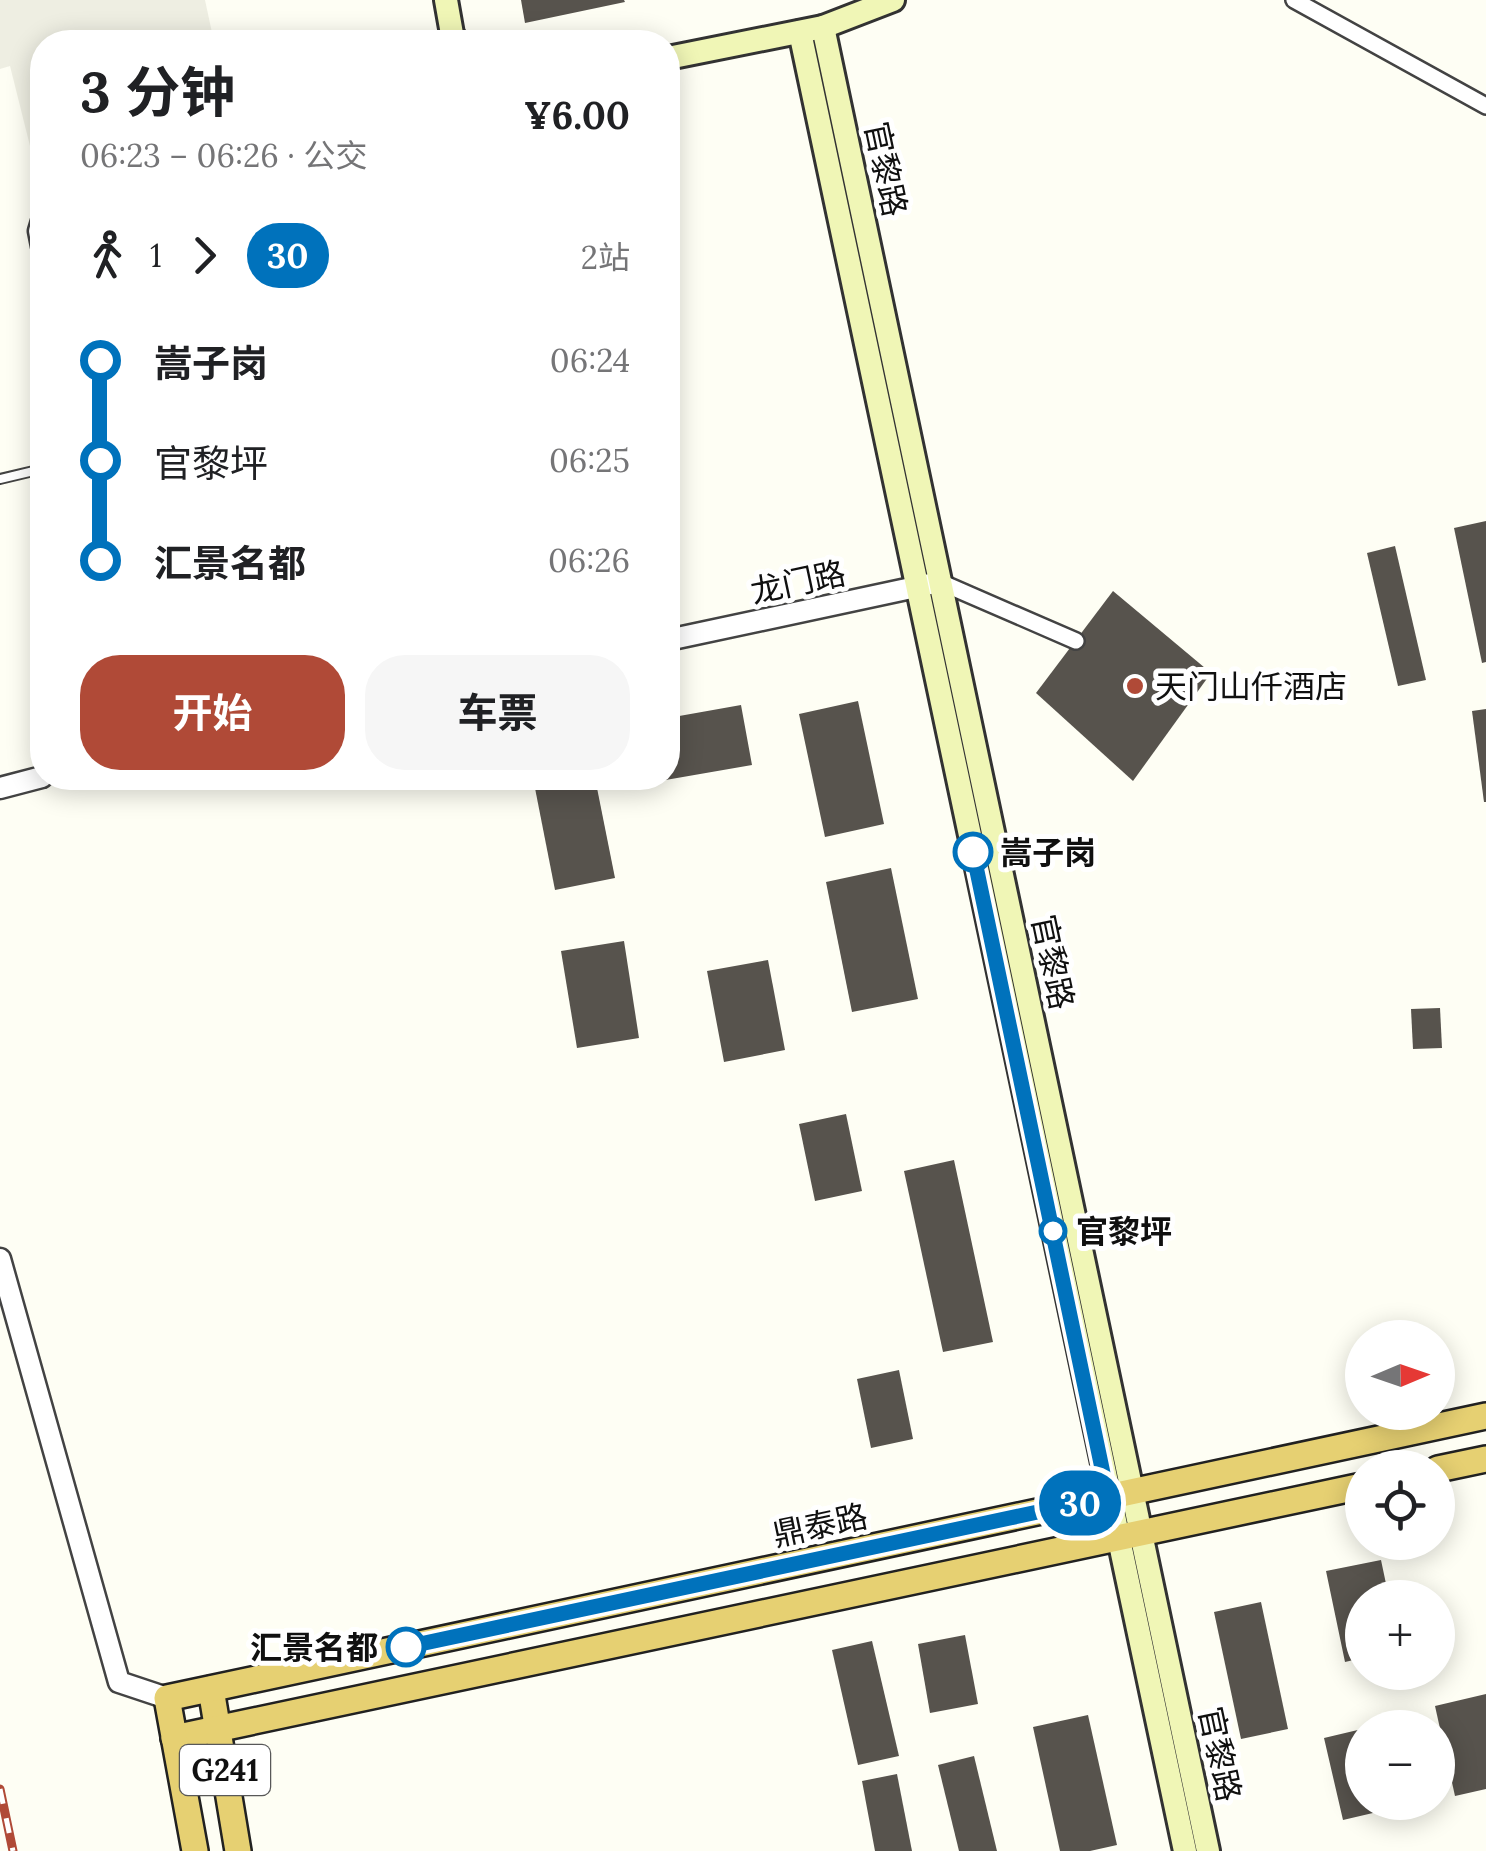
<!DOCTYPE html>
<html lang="zh">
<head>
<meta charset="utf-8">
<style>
  :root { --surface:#fff; --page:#f6f6f6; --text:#202124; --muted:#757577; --accent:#b04a37 }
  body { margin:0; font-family:Lora,"Noto Sans SC",serif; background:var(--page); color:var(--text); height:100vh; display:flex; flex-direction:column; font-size:38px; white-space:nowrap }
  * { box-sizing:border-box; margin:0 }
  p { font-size:32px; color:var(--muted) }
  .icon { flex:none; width:55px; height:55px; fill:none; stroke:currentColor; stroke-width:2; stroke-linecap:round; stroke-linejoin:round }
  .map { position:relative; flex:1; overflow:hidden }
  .side { position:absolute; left:30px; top:30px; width:650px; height:760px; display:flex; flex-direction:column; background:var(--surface); border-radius:40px; box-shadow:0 5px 25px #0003 }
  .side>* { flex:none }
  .badge { padding:0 20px; border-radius:32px; font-size:35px; line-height:65px }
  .needle { width:65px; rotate:88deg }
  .tools { position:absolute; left:1345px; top:1320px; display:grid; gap:20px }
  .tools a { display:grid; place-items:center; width:110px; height:110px; border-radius:50%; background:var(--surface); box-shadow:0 5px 25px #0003; font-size:50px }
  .map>.badge { position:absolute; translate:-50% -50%; box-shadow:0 0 0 5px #fff }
  .legs { display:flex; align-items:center; gap:15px; height:110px; padding:0 50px; font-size:32px }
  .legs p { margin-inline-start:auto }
  .overview { display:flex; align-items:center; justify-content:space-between; height:170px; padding:0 50px }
  h1 { font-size:55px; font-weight:700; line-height:75px }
  .action { display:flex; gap:20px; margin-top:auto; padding:20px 50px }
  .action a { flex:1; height:115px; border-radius:40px; background:var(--accent); color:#fff; font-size:40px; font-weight:700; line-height:115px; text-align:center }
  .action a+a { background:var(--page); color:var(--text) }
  ul { padding:0 50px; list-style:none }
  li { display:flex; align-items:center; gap:35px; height:100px; font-size:38px }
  li i { display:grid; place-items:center; width:15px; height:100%; margin:0 12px; background:currentColor }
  li i::after { content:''; width:25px; height:25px; margin:-12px; border:8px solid; border-radius:50%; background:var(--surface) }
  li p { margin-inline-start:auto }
  li:first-child i { background:linear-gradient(#0000 50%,currentColor 0) }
  li:last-child i { background:linear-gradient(currentColor 50%,#0000 0) }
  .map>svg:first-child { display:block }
</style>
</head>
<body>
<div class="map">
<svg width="1486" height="1851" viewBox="0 0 1486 1851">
  <rect width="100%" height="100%" fill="#fefef4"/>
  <!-- plaza -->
  <path fill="#eeeee2" d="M0,0H205L214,42H42V178L35,166L10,66L0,69Z"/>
  <!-- building -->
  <g fill="#57534d">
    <path d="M521,0H624L625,2L525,23Z"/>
    <path d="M1486,521V662L1482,663L1454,528Z"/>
    <path d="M1395,546L1426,680L1398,686L1367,553Z"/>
    <path d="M1113,591L1211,673L1133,781L1036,693Z"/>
    <path d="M858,701L884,824L825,837L799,714Z"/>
    <path d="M741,705L752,765L654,782L653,778H668V718Z"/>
    <path d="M1486,709V802H1484L1472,711Z"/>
    <path d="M533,778H595L615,878L555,890Z"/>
    <path d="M891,868L918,999L852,1012L826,882Z"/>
    <path d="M624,941L639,1038L577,1048L561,951Z"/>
    <path d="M768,960L785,1050L724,1062L707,971Z"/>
    <path d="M1440,1008L1442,1048L1413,1049L1411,1009Z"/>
    <path d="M846,1114L862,1191L815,1201L799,1124Z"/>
    <path d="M954,1160L993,1342L943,1352L904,1171Z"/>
    <path d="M899,1370L913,1439L871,1448L857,1379Z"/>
    <path d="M1381,1560L1389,1598H1362V1658L1345,1662L1326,1571Z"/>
    <path d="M1261,1602L1288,1729L1241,1739L1214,1612Z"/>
    <path d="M965,1635L978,1704L930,1713L918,1644Z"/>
    <path d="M872,1641L899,1756L858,1765L832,1650Z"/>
    <path d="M1486,1694V1789L1455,1796L1435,1706Z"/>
    <path d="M1088,1715L1117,1845L1090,1851H1060L1033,1727Z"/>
    <path d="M1362,1729V1802H1389L1390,1809L1343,1820L1324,1738Z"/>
    <path d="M974,1756L997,1851H959L938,1765Z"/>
    <path d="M897,1774L912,1851H875L862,1781Z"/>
  </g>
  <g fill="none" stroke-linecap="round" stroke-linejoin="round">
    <defs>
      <path id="service" d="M0,479L42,469"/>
      <g id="minor">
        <path d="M1294,0L1486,106"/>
        <path d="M940,582L1076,641"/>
      </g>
      <g id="tertiary">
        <path d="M42,221L39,231L42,246"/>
        <path d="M668,640L930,584"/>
        <path d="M0,788L42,777"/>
        <path d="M0,1259L119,1682L167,1698"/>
      </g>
      <g id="secondary">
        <path d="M446,0L452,34L457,42"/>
        <path d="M823,27L1208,1851"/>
        <path d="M800,32L1185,1851"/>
        <path d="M668,58L823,27L893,0"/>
      </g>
      <g id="trunk">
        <path d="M1438,1469L1486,1459"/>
        <path d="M211,1689L238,1851"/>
        <path d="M174,1738L1362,1486"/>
        <path d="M195,1851L167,1698L1486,1416"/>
      </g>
    </defs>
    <!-- service casing -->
    <use href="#service" stroke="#434343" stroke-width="12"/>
    <!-- minor casing -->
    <use href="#minor" stroke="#434343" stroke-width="20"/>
    <!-- tertiary casing -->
    <use href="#tertiary" stroke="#434343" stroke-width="25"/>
    <!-- secondary casing -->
    <use href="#secondary" stroke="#323232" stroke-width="28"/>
    <!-- trunk casing -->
    <use href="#trunk" stroke="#212121" stroke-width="30"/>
    <!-- service -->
    <use href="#service" stroke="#fff" stroke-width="8"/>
    <!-- minor -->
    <use href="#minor" stroke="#fff" stroke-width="15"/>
    <!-- tertiary -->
    <use href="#tertiary" stroke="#fff" stroke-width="20"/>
    <!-- secondary -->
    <use href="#secondary" stroke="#f0f6b6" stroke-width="22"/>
    <!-- trunk -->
    <use href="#trunk" stroke="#e6d072" stroke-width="25"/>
    <defs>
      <path id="rail" d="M0,1789L13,1851"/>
    </defs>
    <!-- rail casing -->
    <use href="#rail" stroke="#b04a37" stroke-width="9"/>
    <!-- rail -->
    <use href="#rail" stroke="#fff" stroke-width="5" stroke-dasharray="15" stroke-linecap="butt"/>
  </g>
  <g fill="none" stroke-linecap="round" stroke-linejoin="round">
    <defs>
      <path id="line-1" d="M406,1647L1108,1497L973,852"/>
    </defs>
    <!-- line-1 casing -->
    <use href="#line-1" stroke="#fff" stroke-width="22"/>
    <!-- line-1 -->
    <use href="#line-1" stroke="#0072bc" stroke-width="15"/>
  </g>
  <!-- markers -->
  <circle fill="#b04a37" stroke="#fff" stroke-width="4" cx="1135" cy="686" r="10"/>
  <g fill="#fff" stroke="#0072bc" stroke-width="5">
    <circle cx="973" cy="852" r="18"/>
    <circle cx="1053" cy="1231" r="12"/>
    <circle cx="406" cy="1647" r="18"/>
  </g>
  <g text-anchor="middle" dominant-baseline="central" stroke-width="10" stroke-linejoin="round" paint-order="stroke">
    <!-- shield labels -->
    <rect fill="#fff" stroke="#585858" stroke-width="2.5" x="180" y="1745" width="90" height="50" rx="8"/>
    <g font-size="30" font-weight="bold" fill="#101010">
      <text x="225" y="1770">G241</text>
    </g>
    <!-- street labels -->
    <g font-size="32" fill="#101010" stroke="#fff">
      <text transform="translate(886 169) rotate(78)">官黎路</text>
      <text transform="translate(798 582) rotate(-12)">龙门路</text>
      <text transform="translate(1053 962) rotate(78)">官黎路</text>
      <text transform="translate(820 1525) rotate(-12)">鼎泰路</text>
      <text transform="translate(1220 1754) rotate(78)">官黎路</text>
    </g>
    <!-- poi labels -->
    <g font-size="32" fill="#101010" stroke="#fff" text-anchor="start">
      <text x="1155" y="686">天门山仟酒店</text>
    </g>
    <!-- stop labels -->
    <g font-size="32" font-weight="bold" fill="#101010" stroke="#fff" text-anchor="start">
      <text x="1000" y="852">嵩子岗</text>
      <text x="1076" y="1231">官黎坪</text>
      <text x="378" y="1647" text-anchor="end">汇景名都</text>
    </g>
  </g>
</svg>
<div class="tools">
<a><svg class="needle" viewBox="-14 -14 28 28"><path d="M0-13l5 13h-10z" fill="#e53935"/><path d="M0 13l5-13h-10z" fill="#757577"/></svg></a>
<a><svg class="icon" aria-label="locate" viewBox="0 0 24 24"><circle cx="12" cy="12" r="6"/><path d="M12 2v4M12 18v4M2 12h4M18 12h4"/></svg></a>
<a>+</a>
<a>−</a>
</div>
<b class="badge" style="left:1080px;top:1503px;background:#0072bc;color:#fff">30</b>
<section class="side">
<div class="overview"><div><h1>3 分钟</h1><p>06:23 – 06:26 · 公交</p></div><b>¥6.00</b></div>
<div class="legs"><svg class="icon" aria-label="walk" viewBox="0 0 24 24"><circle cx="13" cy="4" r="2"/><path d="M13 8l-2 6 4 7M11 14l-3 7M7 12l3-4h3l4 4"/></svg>1<svg class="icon" aria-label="forward" viewBox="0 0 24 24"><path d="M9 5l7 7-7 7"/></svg><b class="badge" style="background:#0072bc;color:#fff">30</b><p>2站</p></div>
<ul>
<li><i style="color:#0072bc"></i><b>嵩子岗</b><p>06:24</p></li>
<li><i style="color:#0072bc"></i><span>官黎坪</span><p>06:25</p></li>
<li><i style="color:#0072bc"></i><b>汇景名都</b><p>06:26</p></li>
</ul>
<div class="action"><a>开始</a><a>车票</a></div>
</section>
</div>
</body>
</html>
